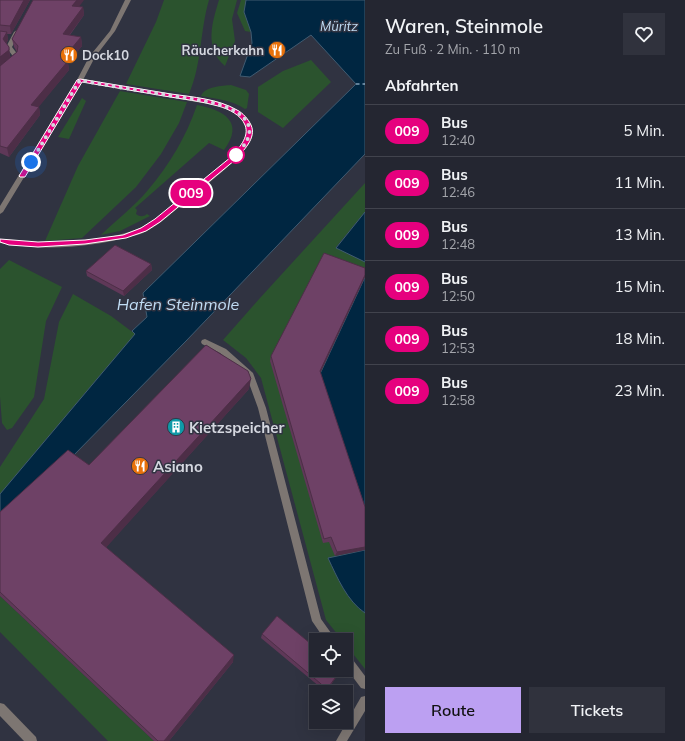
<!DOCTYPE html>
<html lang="de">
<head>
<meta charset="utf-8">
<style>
  :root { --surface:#242631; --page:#30323d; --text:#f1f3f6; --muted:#a3a5ab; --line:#41434d; --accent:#bca0f2 }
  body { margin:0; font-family:Mulish,sans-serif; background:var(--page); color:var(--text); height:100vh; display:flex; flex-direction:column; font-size:15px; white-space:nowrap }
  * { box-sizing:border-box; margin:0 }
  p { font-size:13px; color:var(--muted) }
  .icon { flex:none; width:22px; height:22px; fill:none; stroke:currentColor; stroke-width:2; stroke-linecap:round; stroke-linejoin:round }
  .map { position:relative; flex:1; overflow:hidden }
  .drawer { display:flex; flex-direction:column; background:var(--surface); width:320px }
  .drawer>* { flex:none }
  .badge { padding:0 8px; border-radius:13px; font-size:14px; line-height:26px }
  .tools { position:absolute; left:309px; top:633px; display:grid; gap:8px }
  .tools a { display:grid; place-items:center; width:44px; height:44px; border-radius:0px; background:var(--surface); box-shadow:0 4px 16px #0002,0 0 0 1px var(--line); font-size:20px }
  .you { position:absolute; width:20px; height:20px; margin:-10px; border:3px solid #fff; border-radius:50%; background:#1a73e8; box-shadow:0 0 0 6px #1a73e833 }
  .map>.badge { position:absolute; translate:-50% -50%; box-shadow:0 0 0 2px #fff }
  h2 { padding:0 20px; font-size:15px; line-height:36px }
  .round { display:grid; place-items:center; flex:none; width:42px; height:42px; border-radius:0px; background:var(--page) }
  .headline { display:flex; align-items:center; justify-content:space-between; height:68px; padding:0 20px }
  h1 { font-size:19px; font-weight:600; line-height:30px }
  .action { display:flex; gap:8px; margin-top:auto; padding:8px 20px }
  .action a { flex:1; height:46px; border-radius:0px; background:var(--accent); color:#111; font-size:16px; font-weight:600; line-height:46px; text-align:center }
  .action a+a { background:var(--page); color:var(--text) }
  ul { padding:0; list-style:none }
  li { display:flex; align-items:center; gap:12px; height:52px; padding:0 20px; border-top:1px solid var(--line) }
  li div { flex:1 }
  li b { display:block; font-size:15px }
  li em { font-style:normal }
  li .badge { min-width:44px; font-weight:700; text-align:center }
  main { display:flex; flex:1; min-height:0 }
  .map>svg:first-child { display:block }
</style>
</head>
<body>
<main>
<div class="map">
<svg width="365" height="741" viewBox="0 0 365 741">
  <rect width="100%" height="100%" fill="#303341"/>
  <!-- green -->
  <g fill="#2b532e">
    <path d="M164,0H209C200,30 202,64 189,94L126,84L156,22Z"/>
    <path d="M219,0H237L232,19L235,41L225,66C204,48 212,23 219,0Z"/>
    <path d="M241,0H246L244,12L251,32L245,31L237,13Z"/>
    <path d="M311,60L331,82L283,128L258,112V87L283,71Z"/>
    <path d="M231,85L246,90L249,94L247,108L245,109C232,100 216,99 201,96C205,86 222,86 231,85Z"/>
    <path d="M120,91L187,102L179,123L161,154L136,187L82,238L45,241L78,166Z"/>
    <path d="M82,98L86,101L69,139L58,137Z"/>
    <path d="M197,105C224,110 245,122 224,150L209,143L135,208L137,210L136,214C140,217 143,217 147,214L150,216L120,231L101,235C116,220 135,206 148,190C170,164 186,137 197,105Z"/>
    <path d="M365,183V212L336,247L365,262V669L346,645V640H342L326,620L261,378L246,358L223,340L260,298Z"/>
    <path d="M9,260L62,287L46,321L34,397L12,428L7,430L2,423L0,397V269Z"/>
    <path d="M73,294L111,316L135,334L0,494V467L44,399L59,322Z"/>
    <path d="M0,596L154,741H108L0,632Z"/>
  </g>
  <!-- water -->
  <g fill="#002641" stroke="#405b71">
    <path d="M246,0H365V154L186,341L70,459L0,524V494L135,334L132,331L147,317L143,293L356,84L311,35L250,77L240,76L252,43L251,32L244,12Z"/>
    <path d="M365,212V262L336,248Z"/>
    <path d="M365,277V517L319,376Z"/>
    <path d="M365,550V613C347,601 337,577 328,558Z"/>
  </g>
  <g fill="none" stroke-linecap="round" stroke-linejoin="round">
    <!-- ferry -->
    <path stroke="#c1ddf5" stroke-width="1" stroke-dasharray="3.5 3" stroke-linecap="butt" d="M356,84H365"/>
    <!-- service -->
    <g fill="#7d7672" fill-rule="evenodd">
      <path d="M80,78C109,84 138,88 167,93C190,97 226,98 244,115C251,121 254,129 252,137C245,158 202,187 185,202C174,211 164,221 152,228C146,232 139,235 132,236C90,248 43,251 0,243V239C40,245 90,244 129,232C154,225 172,205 191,189C208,176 228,163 241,145C244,141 246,136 246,131C246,117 230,110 219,106L78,81L77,80Z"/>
      <path d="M205,339L226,349L253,373L266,408L321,619L336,640H325L312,621L258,408L246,375L220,353L202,344L201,342L202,340Z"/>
      <path d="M346,655L350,656L365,676V689L361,688L346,668Z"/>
      <path d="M365,696V711L347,741H336L361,697Z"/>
    </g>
    <!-- minor -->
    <g fill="#7d7672" fill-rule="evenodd">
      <path d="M125,0H131L115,31L95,57L83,80L3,212L0,214V206L77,80L89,57L110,31Z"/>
      <path d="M17,30L20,32L12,47L18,55V59L0,74V69L12,59V55L6,47L14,32Z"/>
      <path d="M0,703L4,704L36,737L37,741H24L0,716Z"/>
    </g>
  </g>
  <!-- wall -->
  <g fill="#5f3858">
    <path d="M0,0H30L11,34H7L8,40L6,44L9,47L10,57L17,52L14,47L12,39L79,7H83L84,15L70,35L81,37L82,46L68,63L69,70L38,107H39L40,115L9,157L0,153Z"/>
    <path d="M151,264L152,270L124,296L87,276L86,271Z"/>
    <path d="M365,277L320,373L365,507L335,556L329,542L323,543L270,361L271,356Z"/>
    <path d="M249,389L106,547L233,662L169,741H154L0,596V512L89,465Z"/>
    <path d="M262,634L341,670L326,692L261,638Z"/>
  </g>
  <!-- shaded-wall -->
  <g fill="#4d2e47">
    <path d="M24,0H30L11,34L10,26Z"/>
    <path d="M77,0H84L73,15L72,6Z"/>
    <path d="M83,7L84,15L64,42L63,34Z"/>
    <path d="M7,32L8,40L4,47L3,39Z"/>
    <path d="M81,37L82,46L68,63L69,70L33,114L31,105L62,60Z"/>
    <path d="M9,47L10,58L0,67V57Z"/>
    <path d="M39,107L40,115L9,157L7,148Z"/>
    <path d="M151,264L152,270L124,296L123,291Z"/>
    <path d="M365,275V277L319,376L320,371Z"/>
    <path d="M251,379L249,389L103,551L101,543Z"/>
    <path d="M365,547V550L335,556L337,552Z"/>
    <path d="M234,655L233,662L169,741H164Z"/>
  </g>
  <!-- building -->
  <g fill="#6e4166" stroke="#4d2e47">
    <path d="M0,0H24L10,26L0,25Z"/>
    <path d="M33,0H77L72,6L83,7L63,34L81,37L62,60L68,61L31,105L39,107L7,148L0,146V66L17,52L18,46L12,39Z"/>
    <path d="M0,31L7,32L3,39L9,47V50L0,57Z"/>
    <path d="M115,245L151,264L123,291L86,271Z"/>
    <path d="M324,253L365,268V275L320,371L365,507V547L337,552L331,537L324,539L271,356Z"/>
    <path d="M206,345L248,371L251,379L101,543L234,655L164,741H158L0,592V512L68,450L89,465Z"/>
    <path d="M277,616L316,648V670H341L327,689L262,634Z"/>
  </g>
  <!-- line -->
  <path fill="#e6007e" stroke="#fff" d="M80,79C111,84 141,89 171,94C193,97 218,99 237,110C243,113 248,119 251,125C257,138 243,151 235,160L160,222L146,231L126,238L85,244L38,247L9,245L0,242V239L38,242L85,240L123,235L141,228L155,219L231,157C238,149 250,137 245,125C241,115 229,109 218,106C201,101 182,99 164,96C137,91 109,87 82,82L25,177H20L19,176L77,80Z"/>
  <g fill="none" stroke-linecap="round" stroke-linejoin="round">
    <!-- walk -->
    <path stroke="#d5d8e0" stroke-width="4" stroke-dasharray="0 7.2" d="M31,162L80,80C109,86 138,90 167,95C185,98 204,100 221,105C232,109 246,115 249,127C252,139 240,150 233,158L236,155"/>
  </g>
  <!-- icons -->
  <defs>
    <symbol id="restaurant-disc" viewBox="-11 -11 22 22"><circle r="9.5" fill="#e8710a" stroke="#303341"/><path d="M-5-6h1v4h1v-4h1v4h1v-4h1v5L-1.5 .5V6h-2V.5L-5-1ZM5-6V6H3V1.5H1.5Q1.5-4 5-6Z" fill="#fff"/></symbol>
    <symbol id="building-disc" viewBox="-11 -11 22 22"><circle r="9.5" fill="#0f9aa8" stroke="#303341"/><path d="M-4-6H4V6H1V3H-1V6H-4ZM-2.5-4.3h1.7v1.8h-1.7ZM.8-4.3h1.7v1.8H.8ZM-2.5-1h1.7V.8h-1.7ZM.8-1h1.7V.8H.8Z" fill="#fff"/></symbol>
  </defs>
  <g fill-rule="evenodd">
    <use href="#restaurant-disc" x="267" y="40" width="20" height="20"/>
    <use href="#restaurant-disc" x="59" y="45" width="20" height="20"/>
    <use href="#building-disc" x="166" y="417" width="20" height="20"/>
    <use href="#restaurant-disc" x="130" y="456" width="20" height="20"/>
  </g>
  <!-- markers -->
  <circle fill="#fff" stroke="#e6007e" stroke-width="2" cx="236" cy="155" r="8"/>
  <g text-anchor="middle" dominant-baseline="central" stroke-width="3" stroke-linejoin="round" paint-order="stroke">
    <!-- far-water labels -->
    <g font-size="13" font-style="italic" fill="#c1ddf5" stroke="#303341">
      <text x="339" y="26">Müritz</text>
    </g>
    <!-- far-poi labels -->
    <g font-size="13" font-weight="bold" fill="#d5d8e0" stroke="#303341" text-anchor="end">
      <text x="264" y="50">Räucherkahn</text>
      <text x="82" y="55" text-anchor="start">Dock10</text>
    </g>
    <!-- poi labels -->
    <g font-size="15" font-weight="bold" fill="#d5d8e0" stroke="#303341" text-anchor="start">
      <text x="189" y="427">Kietzspeicher</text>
      <text x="153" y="466">Asiano</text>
    </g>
    <!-- water labels -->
    <g font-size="16" font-style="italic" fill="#c1ddf5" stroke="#303341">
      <text x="178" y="304">Hafen Steinmole</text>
    </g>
  </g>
</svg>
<div class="tools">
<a><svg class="icon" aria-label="locate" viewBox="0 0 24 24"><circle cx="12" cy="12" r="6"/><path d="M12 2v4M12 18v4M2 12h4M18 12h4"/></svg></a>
<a><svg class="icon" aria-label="layers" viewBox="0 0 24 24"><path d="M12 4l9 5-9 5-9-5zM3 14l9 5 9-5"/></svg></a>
</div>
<div class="you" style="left:31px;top:162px"></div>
<b class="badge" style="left:191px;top:193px;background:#e6007e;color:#fff">009</b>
</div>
<section class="drawer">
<div class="headline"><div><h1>Waren, Steinmole</h1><p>Zu Fuß · 2 Min. · 110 m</p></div><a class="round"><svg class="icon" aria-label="heart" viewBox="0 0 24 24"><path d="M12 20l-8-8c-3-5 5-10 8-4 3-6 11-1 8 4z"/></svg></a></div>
<h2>Abfahrten</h2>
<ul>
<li><span class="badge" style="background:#e6007e;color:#fff">009</span><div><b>Bus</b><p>12:40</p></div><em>5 Min.</em></li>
<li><span class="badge" style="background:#e6007e;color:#fff">009</span><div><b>Bus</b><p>12:46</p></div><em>11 Min.</em></li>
<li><span class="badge" style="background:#e6007e;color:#fff">009</span><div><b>Bus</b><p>12:48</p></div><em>13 Min.</em></li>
<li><span class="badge" style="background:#e6007e;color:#fff">009</span><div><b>Bus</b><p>12:50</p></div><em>15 Min.</em></li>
<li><span class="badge" style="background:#e6007e;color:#fff">009</span><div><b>Bus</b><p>12:53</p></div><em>18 Min.</em></li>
<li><span class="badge" style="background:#e6007e;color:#fff">009</span><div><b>Bus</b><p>12:58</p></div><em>23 Min.</em></li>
</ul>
<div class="action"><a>Route</a><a>Tickets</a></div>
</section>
</main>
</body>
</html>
